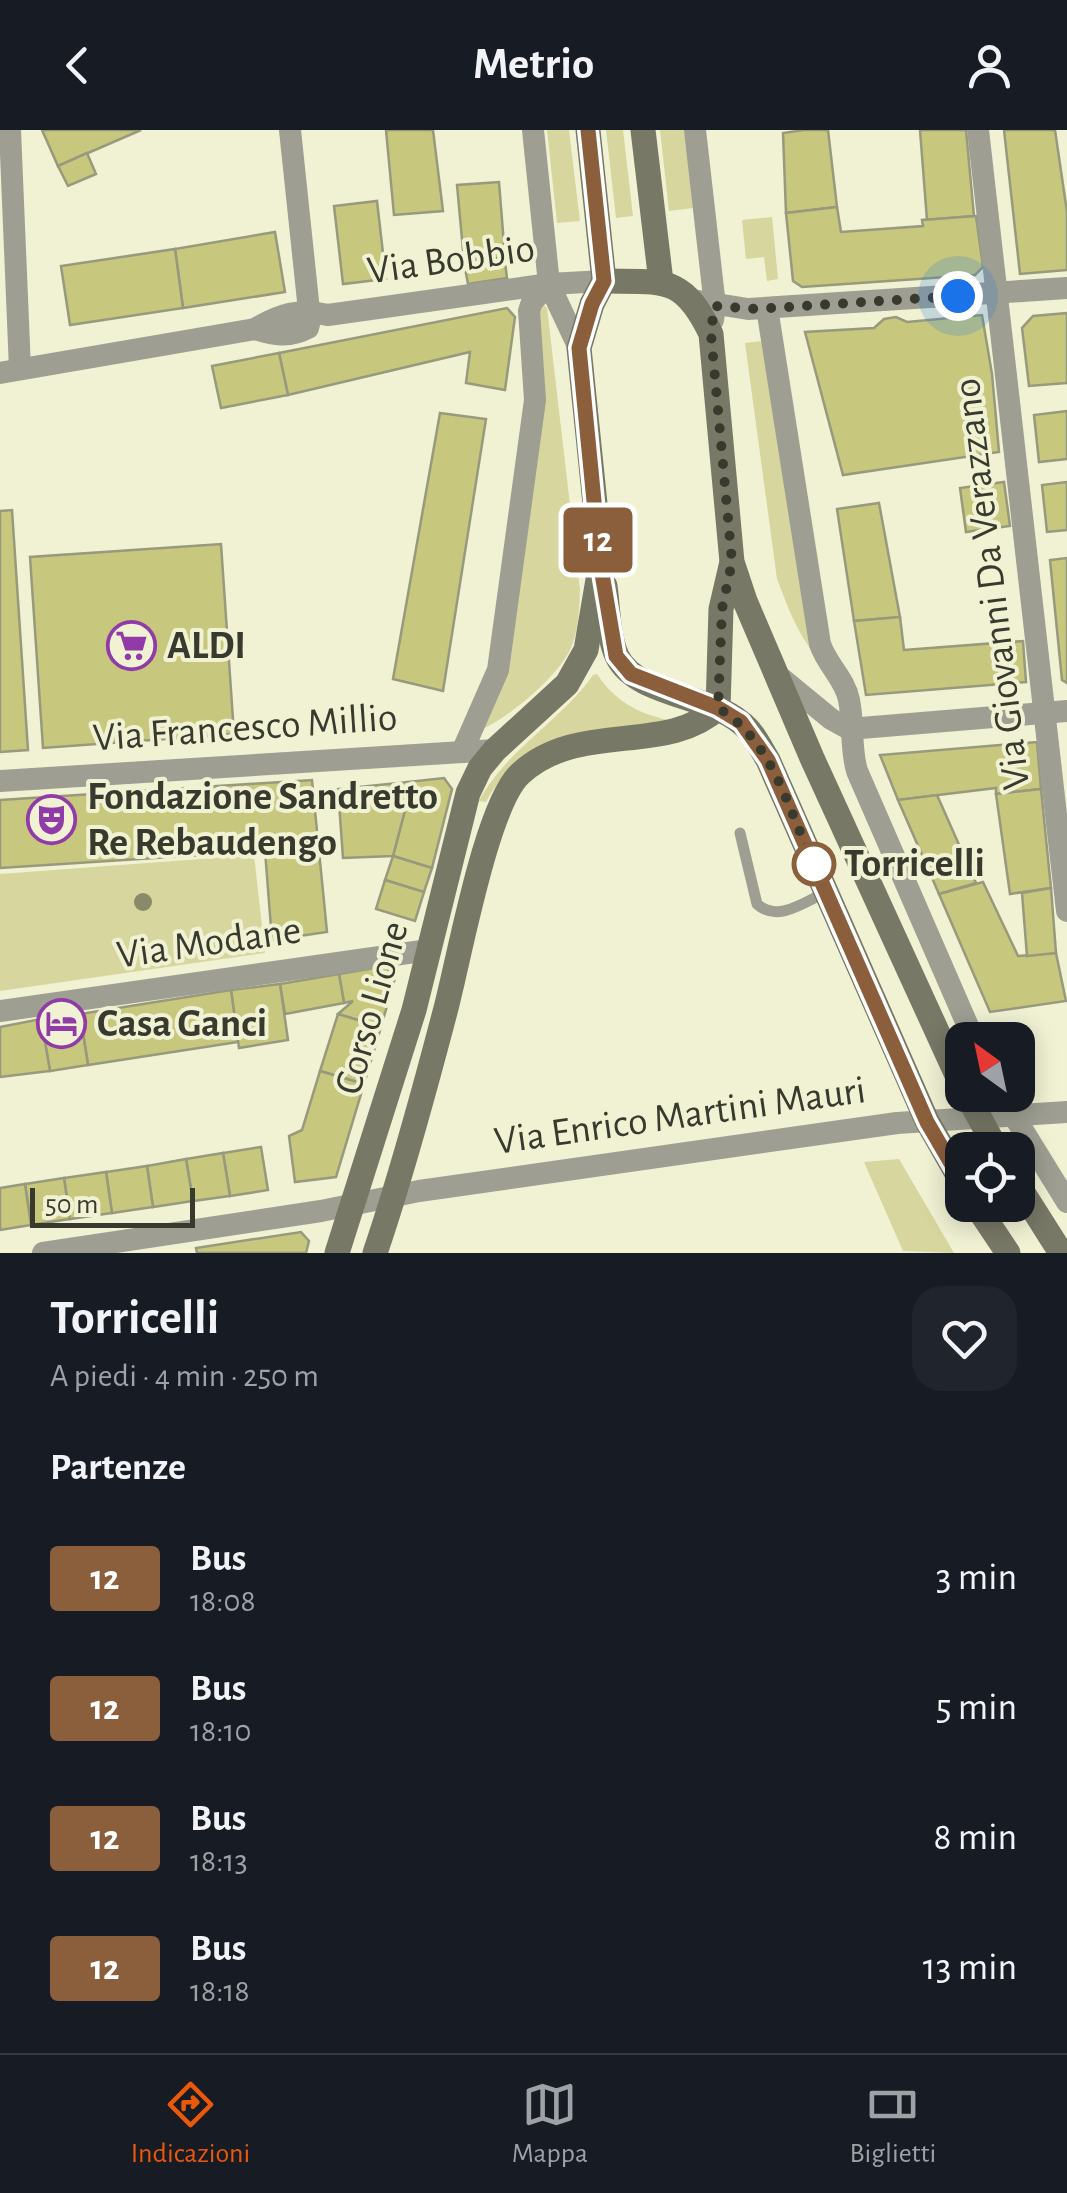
<!DOCTYPE html>
<html lang="it">
<head>
<meta charset="utf-8">
<style>
  :root { --surface:#171b24; --page:#20242c; --text:#f1f3f6; --muted:#9ea1a6; --line:#363941; --accent:#ea580c }
  body { margin:0; font-family:"Alegreya Sans",sans-serif; background:var(--page); color:var(--text); height:100vh; display:flex; flex-direction:column; font-size:38px; white-space:nowrap }
  * { box-sizing:border-box; margin:0 }
  p { font-size:32px; color:var(--muted) }
  .icon { flex:none; width:55px; height:55px; fill:none; stroke:currentColor; stroke-width:2; stroke-linecap:round; stroke-linejoin:round }
  .map { position:relative; height:1123px; overflow:hidden }
  .side { display:flex; flex-direction:column; background:var(--surface); flex:1 }
  .side>* { flex:none }
  .badge { padding:0 20px; border-radius:8px; font-size:35px; line-height:65px }
  .needle { width:65px; rotate:327deg }
  .buttons { position:absolute; left:945px; top:892px; display:grid; gap:20px }
  .buttons a { display:grid; place-items:center; width:90px; height:90px; border-radius:20px; background:var(--surface); box-shadow:0 5px 25px #0003; font-size:50px }
  .scale { position:absolute; left:30px; bottom:25px; width:165px; box-sizing:border-box; padding-left:10px; border:5px solid #393a2e; border-top:0; font-size:28px; line-height:35px; white-space:nowrap; color:#393a2e; -webkit-text-stroke:8px #f1f2d4; paint-order:stroke }
  .you { position:absolute; width:50px; height:50px; margin:-25px; border:8px solid #fff; border-radius:50%; background:#1a73e8; box-shadow:0 0 0 15px #1a73e833 }
  .map>.badge { position:absolute; translate:-50% -50%; box-shadow:0 0 0 5px #fff }
  h2 { padding:0 50px; font-size:38px; line-height:90px }
  .round { display:grid; place-items:center; flex:none; width:105px; height:105px; border-radius:30px; background:var(--page) }
  .summary { display:flex; align-items:center; justify-content:space-between; height:170px; padding:0 50px }
  h1 { font-size:48px; font-weight:600; line-height:75px }
  ul { padding:0; list-style:none }
  li { display:flex; align-items:center; gap:30px; height:130px; padding:0 50px }
  li div { flex:1 }
  li b { display:block; font-size:38px }
  li em { font-style:normal }
  li .badge { min-width:110px; font-weight:700; text-align:center }
  header { display:flex; justify-content:space-between; align-items:center; height:130px; padding:0 50px; background:var(--surface); font-size:45px; font-weight:600 }
  .dock { display:flex; justify-content:space-around; align-items:center; height:140px; border-top:2px solid var(--line); background:var(--surface); font-size:28px; color:var(--muted) }
  .dock a { display:grid; justify-items:center; gap:5px }
  .dock .active { color:var(--accent) }
  .map>svg:first-child { display:block }
</style>
</head>
<body>
<header><svg class="icon" aria-label="back" viewBox="0 0 24 24"><path d="M15 5l-7 7 7 7"/></svg>Metrio<svg class="icon" aria-label="person" viewBox="0 0 24 24"><circle cx="12" cy="8" r="4"/><path d="M4 21q1-7 8-7t8 7"/></svg></header>
<div class="map">
<svg width="1067" height="1123" viewBox="0 0 1067 1123">
  <rect width="100%" height="100%" fill="#f1f2d4"/>
  <!-- green -->
  <g fill="#d6d69e">
    <path d="M547,0H569L580,91L557,93Z"/>
    <path d="M606,0H623L633,86L616,88Z"/>
    <path d="M660,0H685L693,78L669,81Z"/>
    <path d="M772,87L778,149L767,151L764,127L746,129L742,90Z"/>
    <path d="M540,172L547,178L580,460C579,479 579,497 572,515C562,544 508,588 481,600L535,195Z"/>
    <path d="M761,211L817,527C797,504 788,477 777,449L745,213Z"/>
    <path d="M597,544C615,571 637,583 668,590L669,593C592,602 527,596 486,672L479,671C507,619 560,592 593,545Z"/>
    <path d="M254,725L265,823L0,861V744Z"/>
    <path d="M899,1029L954,1123L903,1121L864,1032Z"/>
  </g>
  <!-- building -->
  <g fill="#c7c77d" stroke="#98997d" stroke-width="2.5">
    <path d="M42,0H141L58,36Z"/>
    <path d="M386,0H433L443,81L394,85Z"/>
    <path d="M804,0H828L837,77L786,83L783,3Z"/>
    <path d="M920,0H966L974,86L927,90Z"/>
    <path d="M1004,0H1055L1067,82V140L1020,144Z"/>
    <path d="M87,23L96,44L68,56L58,36Z"/>
    <path d="M499,52L505,127L464,131L457,55Z"/>
    <path d="M377,71L386,149L343,154L334,76Z"/>
    <path d="M837,77L841,102L923,96L922,90L976,86L983,137L975,145L802,157L793,151L786,83Z"/>
    <path d="M275,102L285,162L183,178L175,119Z"/>
    <path d="M175,119L183,178L70,195L61,136Z"/>
    <path d="M505,132L507,148L468,154L465,138Z"/>
    <path d="M507,178L515,187L505,260L466,253L470,222L288,265L279,223Z"/>
    <path d="M1067,183V253L1029,256L1022,198L1033,186Z"/>
    <path d="M982,185L992,244L999,322L843,345L805,202L874,198L884,189L896,187L907,192Z"/>
    <path d="M279,223L288,265L221,278L212,236Z"/>
    <path d="M1067,281V329L1039,332L1034,285Z"/>
    <path d="M440,283L486,289L443,561L393,549Z"/>
    <path d="M1004,352L1010,396L966,402L960,358Z"/>
    <path d="M1067,352V400L1047,402L1042,355Z"/>
    <path d="M879,373L900,487L854,491L837,379Z"/>
    <path d="M12,380L28,620L0,622V381Z"/>
    <path d="M221,414L234,604L43,618L30,427Z"/>
    <path d="M1067,428V553L1062,550L1050,430Z"/>
    <path d="M900,487L904,520L1023,511L1026,552L866,565L854,491Z"/>
    <path d="M1037,612L1041,659L996,664V658L898,670L880,625Z"/>
    <path d="M444,648L452,659L432,738L393,726L409,665L407,652Z"/>
    <path d="M312,650L327,802L272,810L265,721L0,738V670Z"/>
    <path d="M407,652L409,665L393,726L343,728L338,659Z"/>
    <path d="M1041,659L1051,758L1010,764L996,664Z"/>
    <path d="M937,665L976,753L939,764L898,670Z"/>
    <path d="M393,726L432,738L424,762L385,750Z"/>
    <path d="M385,750L424,762L415,791L376,779Z"/>
    <path d="M983,752L1018,826L1056,823L1066,871L990,882L939,764Z"/>
    <path d="M1051,758L1056,823L1027,826L1022,763Z"/>
    <path d="M386,836L395,848L381,897L338,884L353,871L344,873L339,844Z"/>
    <path d="M339,844L344,873L285,884L280,854Z"/>
    <path d="M280,854L288,910L239,918L231,860Z"/>
    <path d="M231,860L238,912L88,935L80,884Z"/>
    <path d="M80,884L88,935L50,941L41,889Z"/>
    <path d="M338,884L381,897L364,954L320,941Z"/>
    <path d="M41,889L50,941L0,947V897Z"/>
    <path d="M320,941L364,954L336,1047L295,1052L289,1006L302,1000Z"/>
    <path d="M261,1017L268,1060L230,1066L223,1023Z"/>
    <path d="M223,1023L230,1066L193,1071L186,1029Z"/>
    <path d="M186,1029L193,1071L153,1077L147,1036Z"/>
    <path d="M147,1036L153,1077L112,1083L106,1042Z"/>
    <path d="M106,1042L112,1083L70,1089L64,1048Z"/>
    <path d="M64,1048L70,1089L31,1095L25,1054Z"/>
    <path d="M25,1054L31,1095L0,1100V1058Z"/>
    <path d="M301,1102L309,1111L306,1123H197L196,1118Z"/>
  </g>
  <g fill="none" stroke-linecap="round" stroke-linejoin="round">
    <!-- lane -->
    <path stroke="#9e9f92" stroke-width="11" d="M740,703L757,774C777,793 805,772 826,762"/>
    <!-- street -->
    <g stroke="#9e9f92" stroke-width="22">
      <path d="M10,0L20,239"/>
      <path d="M533,0L549,154L579,218"/>
      <path d="M695,0L715,176L713,190"/>
      <path d="M978,0L1067,781"/>
      <path d="M692,170L748,179L1067,158"/>
      <path d="M767,178L820,514C827,535 845,549 849,570C854,594 850,617 857,641L974,910"/>
      <path d="M255,199C273,205 290,208 308,198L310,190L290,0"/>
      <path d="M0,243L255,199C280,184 299,178 328,185L549,154L604,151"/>
      <path d="M775,543L831,589L849,599"/>
      <path d="M849,599L1067,581"/>
      <path d="M462,622L498,540L535,270L529,181L532,172L549,154"/>
      <path d="M0,651L495,620"/>
      <path d="M0,881L429,820"/>
      <path d="M1001,965L1067,1072"/>
      <path d="M43,1123L321,1081L419,1061L897,993L1067,982"/>
    </g>
    <!-- secondary -->
    <g stroke="#777866" stroke-width="25">
      <path d="M588,0L604,151"/>
      <path d="M643,0L661,152"/>
      <path d="M604,151C664,152 683,145 711,204L732,432L745,471L812,628L962,956"/>
      <path d="M605,456C608,477 608,507 617,526C635,565 708,565 740,592C753,601 760,617 768,630L927,991L962,1052"/>
      <path d="M967,965L997,1020"/>
      <path d="M1018,1055L1061,1123"/>
      <path d="M976,1075L1008,1123"/>
      <path d="M337,1123L414,880L468,663L480,638L495,620L567,554L586,520L601,432L579,218L592,174L604,151"/>
      <path d="M375,1123C402,1044 424,962 445,882C459,830 486,676 520,644C577,590 666,626 718,578L721,479L731,436"/>
    </g>
  </g>
  <!-- trees -->
  <circle fill="#8a8a6a" cx="143" cy="772" r="9"/>
  <g fill="none" stroke-linecap="round" stroke-linejoin="round">
    <defs>
      <path id="line" d="M588,0L604,151L592,174L579,218L600,432L616,526L631,544L718,578L741,592L768,630L927,992L962,1052"/>
    </defs>
    <!-- line casing -->
    <use href="#line" stroke="#fff" stroke-width="22"/>
    <!-- line -->
    <use href="#line" stroke="#8b5e3c" stroke-width="15"/>
    <!-- walk -->
    <path stroke="#393a2e" stroke-width="10" stroke-dasharray="0 18" d="M814,734C787,678 774,612 718,578L722,479L732,432L711,204L714,176L757,179L958,166"/>
  </g>
  <!-- icons -->
  <defs>
    <symbol id="supermarket-ring" viewBox="-11 -11 22 22"><circle r="9.5" fill="#f1f2d4" stroke="#903ba8" stroke-width="1.5"/><path d="M-6-5.5h2.5l.6 2H6L4.5 2H-2.5L-4.4-4H-6ZM-1.5 3.2a1.3 1.3 0 1 0 .1 0ZM3 3.2a1.3 1.3 0 1 0 .1 0Z" fill="#903ba8"/></symbol>
    <symbol id="theatre-ring" viewBox="-11 -11 22 22"><circle r="9.5" fill="#f1f2d4" stroke="#903ba8" stroke-width="1.5"/><path d="M-5-5.5Q0-4 5-5.5V0Q5 5 0 6Q-5 5-5 0ZM-3.3-2.5H-1v1.5H-3.3ZM1-2.5H3.3v1.5H1ZM-2.8 1Q0 5.5 2.8 1Z" fill="#903ba8"/></symbol>
    <symbol id="hotel-ring" viewBox="-11 -11 22 22"><circle r="9.5" fill="#f1f2d4" stroke="#903ba8" stroke-width="1.5"/><path d="M-6-4.5h1.5V1H6V5H4.5V3h-9V5H-6ZM-4 0a1.8 1.8 0 1 1 3.6 0ZM.5 0V-2.5h3Q6-2.5 6 0Z" fill="#903ba8"/></symbol>
  </defs>
  <g fill-rule="evenodd">
    <use href="#supermarket-ring" x="104" y="488" width="55" height="55"/>
    <use href="#theatre-ring" x="24" y="662" width="55" height="55"/>
    <use href="#hotel-ring" x="34" y="866" width="55" height="55"/>
  </g>
  <!-- markers -->
  <circle fill="#fff" stroke="#8b5e3c" stroke-width="5" cx="814" cy="734" r="20"/>
  <g text-anchor="middle" dominant-baseline="central" stroke-width="8" stroke-linejoin="round" paint-order="stroke">
    <!-- street labels -->
    <g font-size="40" fill="#393a2e" stroke="#f1f2d4">
      <text transform="translate(451 130) rotate(-8)">Via Bobbio</text>
      <text transform="translate(992 454) rotate(-97)">Via Giovanni Da Verazzano</text>
      <text transform="translate(245 598) rotate(-4)">Via Francesco Millio</text>
      <text transform="translate(209 813) rotate(-8)">Via Modane</text>
      <text transform="translate(372 878) rotate(-74)">Corso Lione</text>
      <text transform="translate(680 986) rotate(-8)">Via Enrico Martini Mauri</text>
    </g>
    <!-- poi labels -->
    <g font-size="40" font-weight="bold" fill="#393a2e" stroke="#f1f2d4" text-anchor="start">
      <text x="167" y="516">ALDI</text>
      <text x="87" y="667">Fondazione Sandretto<tspan x="87" dy="46">Re Rebaudengo</tspan></text>
      <text x="97" y="894">Casa Ganci</text>
    </g>
    <!-- stop labels -->
    <g font-size="40" font-weight="bold" fill="#393a2e" stroke="#f1f2d4" text-anchor="start">
      <text x="844" y="734">Torricelli</text>
    </g>
  </g>
</svg>
<div class="buttons">
<a><svg class="needle" viewBox="-14 -14 28 28"><path d="M0-13l5 13h-10z" fill="#e53935"/><path d="M0 13l5-13h-10z" fill="#9ea1a6"/></svg></a>
<a><svg class="icon" aria-label="locate" viewBox="0 0 24 24"><circle cx="12" cy="12" r="6"/><path d="M12 2v4M12 18v4M2 12h4M18 12h4"/></svg></a>
</div>
<div class="scale">50 m</div>
<div class="you" style="left:958px;top:166px"></div>
<b class="badge" style="left:598px;top:410px;background:#8b5e3c;color:#fff">12</b>
</div>
<section class="side">
<div class="summary"><div><h1>Torricelli</h1><p>A piedi · 4 min · 250 m</p></div><a class="round"><svg class="icon" aria-label="heart" viewBox="0 0 24 24"><path d="M12 20l-8-8c-3-5 5-10 8-4 3-6 11-1 8 4z"/></svg></a></div>
<h2>Partenze</h2>
<ul>
<li><span class="badge" style="background:#8b5e3c;color:#fff">12</span><div><b>Bus</b><p>18:08</p></div><em>3 min</em></li>
<li><span class="badge" style="background:#8b5e3c;color:#fff">12</span><div><b>Bus</b><p>18:10</p></div><em>5 min</em></li>
<li><span class="badge" style="background:#8b5e3c;color:#fff">12</span><div><b>Bus</b><p>18:13</p></div><em>8 min</em></li>
<li><span class="badge" style="background:#8b5e3c;color:#fff">12</span><div><b>Bus</b><p>18:18</p></div><em>13 min</em></li>
</ul>
</section>
<nav class="dock">
<a class="active"><svg class="icon" aria-label="directions" viewBox="0 0 24 24"><path d="M12 3l9 9-9 9-9-9zM9 14v-3h6M13 9l2 2-2 2"/></svg>Indicazioni</a>
<a><svg class="icon" aria-label="map" viewBox="0 0 24 24"><path d="M3 6l6-2 6 2 6-2v14l-6 2-6-2-6 2zM9 4v14M15 6v14"/></svg>Mappa</a>
<a><svg class="icon" aria-label="tickets" viewBox="0 0 24 24"><path d="M3 7h18v10H3zM15 7v10"/></svg>Biglietti</a>
</nav>
</body>
</html>
